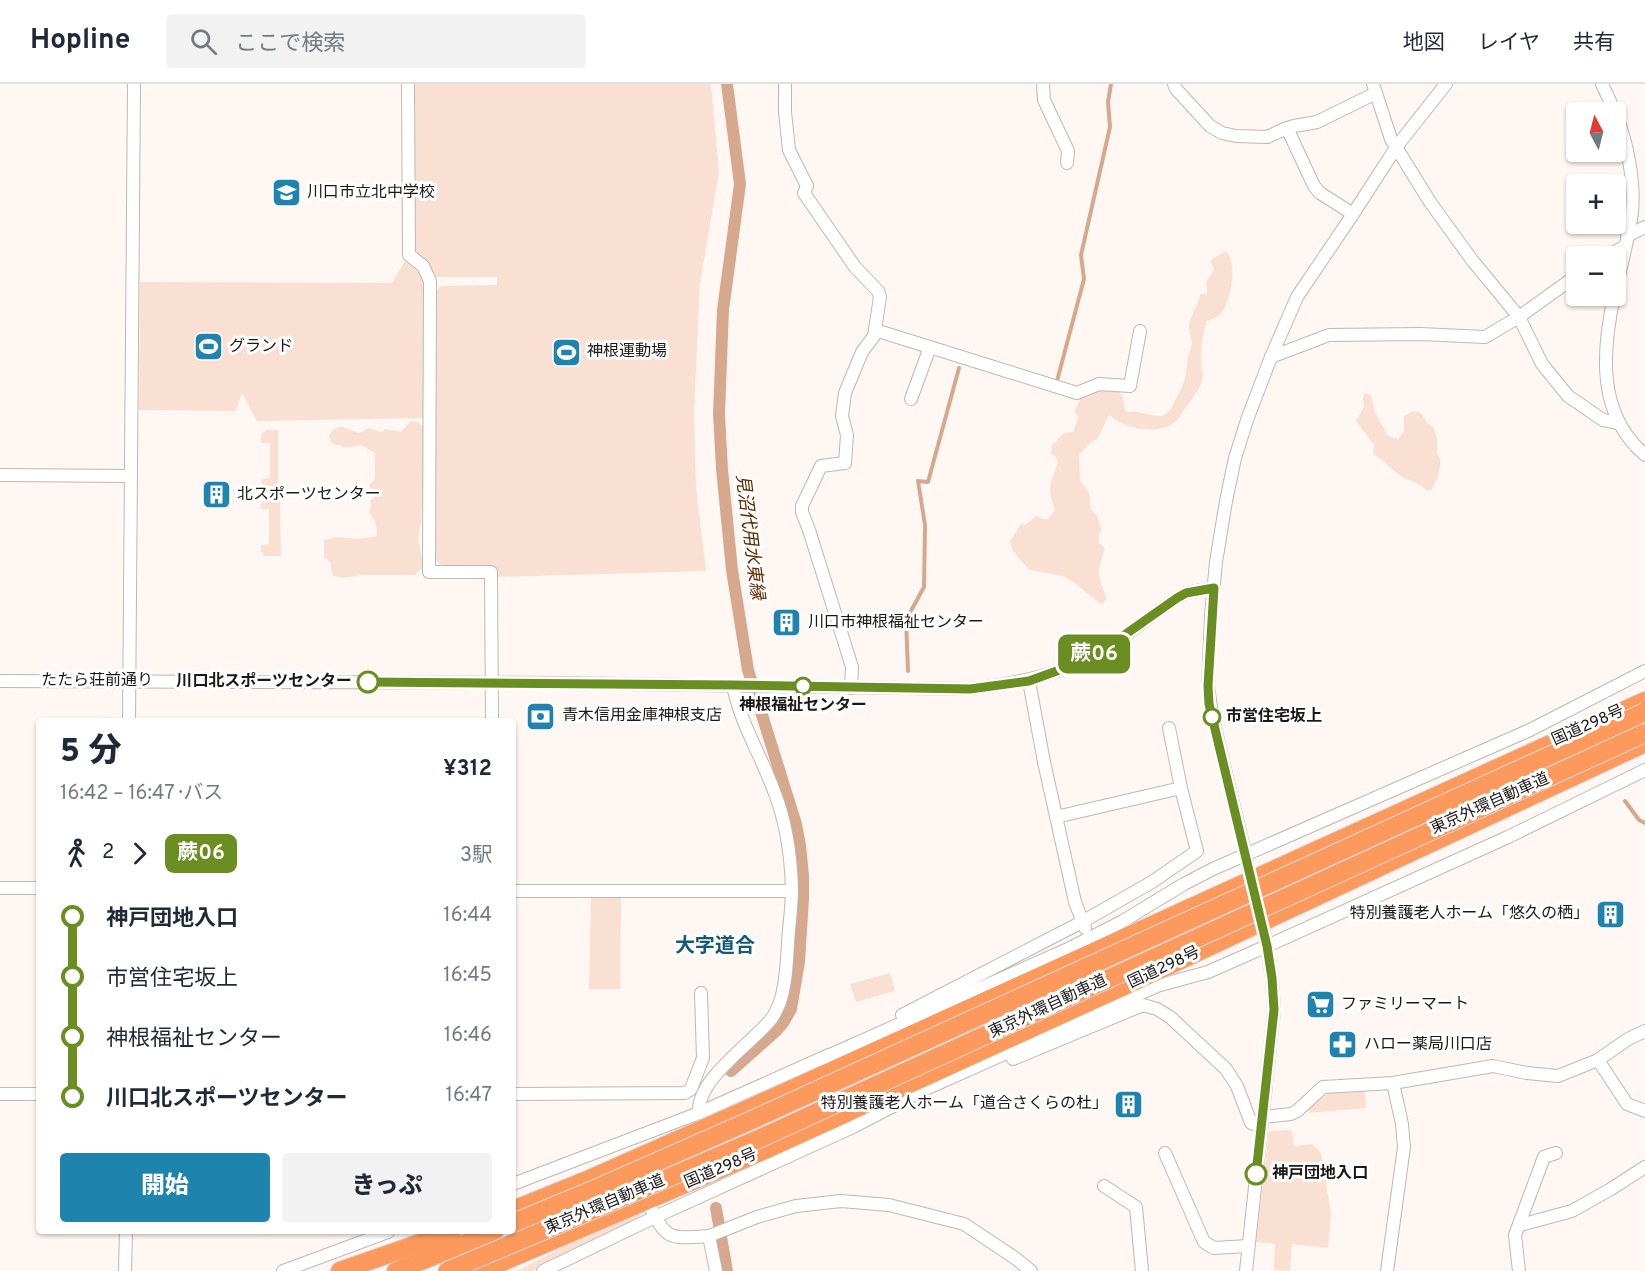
<!DOCTYPE html>
<html lang="ja">
<head>
<meta charset="utf-8">
<style>
  :root { --surface:#fff; --page:#f2f2f3; --text:#1f2937; --muted:#747a83; --line:#e0e1e3; --accent:#1e84ae }
  body { margin:0; font-family:Overpass,"Noto Sans JP",sans-serif; background:var(--page); color:var(--text); height:100vh; display:flex; flex-direction:column; font-size:22px; white-space:nowrap }
  * { box-sizing:border-box; margin:0 }
  p { font-size:20px; color:var(--muted) }
  .icon { flex:none; width:33px; height:33px; fill:none; stroke:currentColor; stroke-width:2; stroke-linecap:round; stroke-linejoin:round }
  .map { position:relative; flex:1; overflow:hidden }
  .details { position:absolute; left:36px; top:634px; width:480px; height:516px; display:flex; flex-direction:column; background:var(--surface); border-radius:6px; box-shadow:0 2px 4px #0004 }
  .details>* { flex:none }
  .badge { padding:0 12px; border-radius:9px; font-size:21px; line-height:39px }
  .needle { width:39px; rotate:353deg }
  .tools { position:absolute; left:1566px; top:18px; display:grid; gap:12px }
  .tools a { display:grid; place-items:center; width:60px; height:60px; border-radius:6px; background:var(--surface); box-shadow:0 2px 4px #0004; font-size:30px }
  .map>.badge { position:absolute; translate:-50% -50%; box-shadow:0 0 0 3px #fff }
  .legs { display:flex; align-items:center; gap:9px; height:66px; padding:0 24px; font-size:20px }
  .legs p { margin-inline-start:auto }
  .head { display:flex; align-items:center; justify-content:space-between; height:102px; padding:0 24px }
  h1 { font-size:33px; font-weight:800; line-height:45px }
  .primary-button { display:flex; gap:12px; margin-top:auto; padding:12px 24px }
  .primary-button a { flex:1; height:69px; border-radius:6px; background:var(--accent); color:#fff; font-size:24px; font-weight:800; line-height:69px; text-align:center }
  .primary-button a+a { background:var(--page); color:var(--text) }
  ul { padding:0 24px; list-style:none }
  li { display:flex; align-items:center; gap:21px; height:60px; font-size:22px }
  li i { display:grid; place-items:center; width:9px; height:100%; margin:0 8px; background:currentColor }
  li i::after { content:''; width:15px; height:15px; margin:-8px; border:4px solid; border-radius:50%; background:var(--surface) }
  li p { margin-inline-start:auto }
  li:first-child i { background:linear-gradient(#0000 50%,currentColor 0) }
  li:last-child i { background:linear-gradient(currentColor 50%,#0000 0) }
  header { display:flex; align-items:center; gap:36px; box-sizing:border-box; height:84px; padding:0 30px; background:var(--surface); border-bottom:2px solid var(--line) }
  header strong { font-size:28px }
  nav { display:flex; gap:33px; margin-inline-start:auto; font-size:21px }
  .search { width:420px; height:54px; background:var(--page); display:flex; align-items:center; gap:15px; box-sizing:border-box; padding:0 21px; border-radius:6px; color:var(--muted); font-size:22px }
  .map>svg:first-child { display:block }
</style>
</head>
<body>
<header>
<strong>Hopline</strong>
<div class="search"><svg class="icon" aria-label="search" viewBox="0 0 24 24"><circle cx="10" cy="10" r="6"/><path d="M15 15l6 6"/></svg>ここで検索</div>
<nav><a>地図</a><a>レイヤ</a><a>共有</a></nav>
</header>
<div class="map">
<svg width="1645" height="1187" viewBox="0 0 1645 1187">
  <rect width="100%" height="100%" fill="#fff7f3"/>
  <!-- green -->
  <g fill="#f9e0d2">
    <path d="M410,0H711L719,88L700,200L694,328L696,403L706,487L496,493V483L442,482L435,475L436,208L440,202L497,201V193H436L427,179L412,164Z"/>
    <path d="M1226,167C1238,181 1231,212 1223,227C1219,233 1213,235 1207,237C1203,249 1201,261 1201,274C1200,280 1203,287 1203,292C1202,303 1191,317 1185,324C1182,328 1181,333 1177,336C1160,353 1125,345 1109,331L1098,354L1088,361L1079,371L1080,397C1089,406 1092,413 1090,425L1096,430L1102,446L1099,450V459L1105,464C1098,486 1096,492 1107,514L1102,521L1073,498L1063,492L1029,486L1013,467L1010,457L1021,440L1025,441L1036,432L1043,435H1048L1055,426C1046,403 1051,399 1058,378L1055,372L1051,371L1052,361L1064,349L1073,348L1078,334L1075,327L1081,313L1097,306L1118,307L1123,313L1125,326L1128,328C1137,325 1157,335 1164,331C1172,326 1173,320 1177,313C1187,295 1185,292 1188,273C1189,268 1191,264 1192,259C1192,254 1189,250 1189,245C1188,233 1199,222 1200,210H1206L1207,207L1206,198L1214,186L1211,178L1212,175Z"/>
    <path d="M405,177L424,191V334L257,337L242,309L236,327L139,326L140,198L392,199Z"/>
    <path d="M1364,309L1371,311L1375,328L1388,352L1398,355L1404,347V332L1413,327L1421,329L1427,339L1434,344L1437,355V368L1440,375V384L1438,393L1432,405L1427,407C1419,398 1411,398 1401,392C1391,385 1384,376 1373,370L1374,361L1356,337L1364,323L1363,315Z"/>
    <path d="M411,337L418,338L424,343L426,359L423,382L425,389V414L422,420L421,439L418,456L424,482L415,491H362L343,494L333,492L330,478L324,473V456L338,453L357,455L377,452C377,442 376,438 370,430L371,416L374,413L369,401L375,395V369L361,361L344,364L340,361H335L330,357L329,351C340,336 347,346 359,349L369,344L381,348L386,345L401,348Z"/>
    <path d="M266,346H278V402H264L261,399V395L270,394V359H261V351Z"/>
    <path d="M263,417H280L281,472H265L261,467V461L269,460V425H261V420Z"/>
    <path d="M591,813H621L620,905H589Z"/>
    <path d="M890,889L895,907L856,918L850,900Z"/>
    <path d="M1365,1004L1366,1024L1309,1029V1024L1332,1006Z"/>
    <path d="M1292,1046L1294,1062L1312,1060L1321,1069L1331,1130L1328,1164L1292,1160L1290,1187L1274,1186L1275,1160L1256,1158L1269,1047Z"/>
    <path d="M642,1122V1129L638,1134L622,1143L533,1187H517Z"/>
  </g>
  <g fill="none" stroke-linecap="round" stroke-linejoin="round">
    <!-- stream -->
    <g stroke="#d6a98f" stroke-width="4">
      <path d="M1057,297L1084,195L1081,171L1110,43L1108,18L1111,0"/>
      <path d="M908,587L906,536L924,503L925,441L918,397L928,398L959,284"/>
      <path d="M1625,717L1639,736L1645,739"/>
    </g>
    <!-- canal -->
    <g stroke="#d6a98f" stroke-width="12">
      <path d="M727,0L740,100L723,226L719,330L722,385L732,486L748,586L796,740L800,761L803,791V815L799,878L791,925L783,939L776,947L731,987"/>
      <path d="M716,1124L727,1187"/>
    </g>
    <defs>
      <g id="minor">
        <path d="M408,0L409,171L423,182L430,197L429,488H491L492,638"/>
        <path d="M785,0V28L789,66L807,102L804,109L855,183L878,207L880,213L874,252L862,268L845,309L842,332L847,351L845,379L821,382L802,422V428L809,446L852,583L851,604"/>
        <path d="M1043,0L1044,16L1068,67L1067,79"/>
        <path d="M1174,0L1176,5L1210,42L1222,49L1236,52L1267,53L1287,44L1314,102L1320,109L1353,130"/>
        <path d="M1373,0L1391,55L1430,118L1472,176L1519,233L1542,280L1568,312L1603,336L1619,339"/>
        <path d="M1602,0L1615,28"/>
        <path d="M1616,30C1627,59 1635,96 1632,128C1629,154 1621,180 1616,206"/>
        <path d="M1287,44L1294,42L1317,38L1376,9"/>
        <path d="M1627,152L1645,143"/>
        <path d="M1608,172L1625,162"/>
        <path d="M1614,212C1602,268 1597,330 1645,371"/>
        <path d="M875,246L1077,309L1099,300L1130,302L1140,247"/>
        <path d="M1271,273L1329,251L1420,250L1485,253L1519,233L1576,192"/>
        <path d="M911,315L930,263"/>
        <path d="M0,391L131,392"/>
        <path d="M0,597L556,599L970,605C1020,599 1062,591 1106,564C1130,549 1153,530 1177,514L1186,509L1213,504"/>
        <path d="M1029,597L1044,678L1075,818L1085,844"/>
        <path d="M129,638L134,0"/>
        <path d="M1056,733L1181,704"/>
        <path d="M1247,777L1212,631L1208,602L1211,531L1216,478L1226,417L1235,374L1247,336L1271,273L1297,213L1353,130L1397,62L1446,0"/>
        <path d="M0,804H39"/>
        <path d="M513,807H792"/>
        <path d="M902,931L1082,838L1152,798L1197,767L1181,704L1169,644"/>
        <path d="M821,975L1068,865L1123,837L1184,800L1213,785L1530,646L1645,587"/>
        <path d="M1013,975L1143,921L1157,925L1170,933L1226,985L1237,1002L1251,1039L1261,1042"/>
        <path d="M1598,976L1627,1020L1645,1027"/>
        <path d="M0,1010H39"/>
        <path d="M513,1010L685,1009L691,1005L703,974L701,909"/>
        <path d="M699,1029C696,995 753,959 772,934C775,930 778,923 780,918C786,901 787,877 788,859C789,841 792,823 792,805C791,773 786,737 774,707C761,671 740,639 733,601"/>
        <path d="M1263,1033L1291,1030L1297,1027L1323,1003L1393,999L1493,982L1527,989L1558,992L1598,976L1628,955L1645,947"/>
        <path d="M1165,1069L1204,1158L1214,1164L1248,1162"/>
        <path d="M513,1100L699,1029L829,971"/>
        <path d="M1104,1102L1136,1123L1142,1187"/>
        <path d="M648,1119C667,1156 667,1155 709,1152L716,1187"/>
        <path d="M1520,1141L1572,1127L1611,1105L1645,1083"/>
        <path d="M709,1152L757,1133L796,1122L841,1117L889,1121L964,1140L1015,1174L1031,1187"/>
        <path d="M125,1187L126,1148"/>
        <path d="M283,1187L388,1148"/>
        <path d="M543,1187L655,1133L853,1043L930,1003L1157,902L1208,888L1267,862L1508,753L1645,686"/>
        <path d="M1246,1187L1274,926L1272,894L1266,857"/>
        <path d="M1387,1187L1404,1063L1402,1040L1393,999"/>
        <path d="M1519,1187L1515,1151L1544,1073L1556,1069"/>
      </g>
      <g id="highway">
        <path d="M513,1126L592,1094L750,1024L1645,617"/>
        <path d="M340,1187L452,1148"/>
        <path d="M396,1187L494,1148"/>
        <path d="M481,1187L765,1066L1140,895L1645,659"/>
      </g>
    </defs>
    <!-- minor casing -->
    <use href="#minor" stroke="#bfb7b2" stroke-width="14"/>
    <!-- highway casing -->
    <use href="#highway" stroke="#d6d5d5" stroke-width="20"/>
    <!-- minor -->
    <use href="#minor" stroke="#fff" stroke-width="12"/>
    <!-- highway -->
    <use href="#highway" stroke="#fc9a5e" stroke-width="18"/>
    <defs>
      <path id="minor-bridge" d="M1247,779L1265,853"/>
      <g id="highway-bridge">
        <path d="M513,1139L595,1105L754,1035L1645,628"/>
        <path d="M447,1187L600,1123L761,1054L1645,649"/>
      </g>
    </defs>
    <!-- minor-bridge casing -->
    <use href="#minor-bridge" stroke="#bfb7b2" stroke-width="14" stroke-linecap="butt"/>
    <!-- highway-bridge casing -->
    <use href="#highway-bridge" stroke="#d6d5d5" stroke-width="20" stroke-linecap="butt"/>
    <!-- minor-bridge -->
    <use href="#minor-bridge" stroke="#fff" stroke-width="12"/>
    <!-- highway-bridge -->
    <use href="#highway-bridge" stroke="#fc9a5e" stroke-width="18"/>
  </g>
  <g fill="none" stroke-linecap="round" stroke-linejoin="round">
    <defs>
      <path id="line-1" d="M368,598L733,601L970,605L1029,597L1065,584L1106,564L1177,514L1186,509L1214,504L1208,602L1209,620L1267,862L1272,894L1274,926L1256,1090"/>
    </defs>
    <!-- line-1 casing -->
    <use href="#line-1" stroke="#fff" stroke-width="14"/>
    <!-- line-1 -->
    <use href="#line-1" stroke="#6b8e23" stroke-width="9"/>
  </g>
  <!-- icons -->
  <defs>
    <symbol id="school-square" viewBox="-11 -11 22 22"><rect x="-9" y="-9" width="18" height="18" rx="4" fill="#1e84ae" stroke="#fff"/><path d="M0-5L7-2L0 1L-7-2ZM-4 1L0 2.5L4 1V4Q0 6-4 4Z" fill="#fff"/></symbol>
    <symbol id="stadium-square" viewBox="-11 -11 22 22"><rect x="-9" y="-9" width="18" height="18" rx="4" fill="#1e84ae" stroke="#fff"/><path d="M0-5a6.5 5 0 1 0 0 10a6.5 5 0 1 0 0-10ZM-3.5-1.8h7v3.6h-7Z" fill="#fff"/></symbol>
    <symbol id="building-square" viewBox="-11 -11 22 22"><rect x="-9" y="-9" width="18" height="18" rx="4" fill="#1e84ae" stroke="#fff"/><path d="M-4-6H4V6H1V3H-1V6H-4ZM-2.5-4.3h1.7v1.8h-1.7ZM.8-4.3h1.7v1.8H.8ZM-2.5-1h1.7V.8h-1.7ZM.8-1h1.7V.8H.8Z" fill="#fff"/></symbol>
    <symbol id="bank-square" viewBox="-11 -11 22 22"><rect x="-9" y="-9" width="18" height="18" rx="4" fill="#1e84ae" stroke="#fff"/><path d="M-6-4H6V4H-6ZM0-2.3a2.3 2.3 0 1 0 0 4.6a2.3 2.3 0 1 0 0-4.6Z" fill="#fff"/></symbol>
    <symbol id="supermarket-square" viewBox="-11 -11 22 22"><rect x="-9" y="-9" width="18" height="18" rx="4" fill="#1e84ae" stroke="#fff"/><path d="M-6-5.5h2.5l.6 2H6L4.5 2H-2.5L-4.4-4H-6ZM-1.5 3.2a1.3 1.3 0 1 0 .1 0ZM3 3.2a1.3 1.3 0 1 0 .1 0Z" fill="#fff"/></symbol>
    <symbol id="pharmacy-square" viewBox="-11 -11 22 22"><rect x="-9" y="-9" width="18" height="18" rx="4" fill="#1e84ae" stroke="#fff"/><path d="M-2-6h4v4h4v4h-4v4h-4v-4h-4v-4h4Z" fill="#fff"/></symbol>
  </defs>
  <g fill-rule="evenodd">
    <use href="#school-square" x="270" y="92" width="33" height="33"/>
    <use href="#stadium-square" x="192" y="246" width="33" height="33"/>
    <use href="#stadium-square" x="550" y="252" width="33" height="33"/>
    <use href="#building-square" x="200" y="394" width="33" height="33"/>
    <use href="#building-square" x="770" y="522" width="33" height="33"/>
    <use href="#bank-square" x="524" y="616" width="33" height="33"/>
    <use href="#building-square" x="1594" y="814" width="33" height="33"/>
    <use href="#supermarket-square" x="1304" y="904" width="33" height="33"/>
    <use href="#pharmacy-square" x="1326" y="944" width="33" height="33"/>
    <use href="#building-square" x="1112" y="1004" width="33" height="33"/>
  </g>
  <!-- markers -->
  <g fill="#fff" stroke="#6b8e23" stroke-width="3">
    <circle cx="368" cy="598" r="10"/>
    <circle cx="803" cy="602" r="8"/>
    <circle cx="1212" cy="633" r="8"/>
    <circle cx="1256" cy="1090" r="10"/>
  </g>
  <g text-anchor="middle" dominant-baseline="central" stroke-width="6" stroke-linejoin="round" paint-order="stroke">
    <!-- poi labels -->
    <g font-size="16" fill="#1c1817" stroke="#fff" text-anchor="start">
      <text x="307" y="109">川口市立北中学校</text>
      <text x="229" y="263">グランド</text>
      <text x="587" y="268">神根運動場</text>
      <text x="237" y="411">北スポーツセンター</text>
      <text x="808" y="539">川口市神根福祉センター</text>
      <text x="562" y="632">青木信用金庫神根支店</text>
      <text x="1589" y="830" text-anchor="end">特別養護老人ホーム「悠久の栖」</text>
      <text x="1341" y="921">ファミリーマート</text>
      <text x="1364" y="961">ハロー薬局川口店</text>
      <text x="1108" y="1020" text-anchor="end">特別養護老人ホーム「道合さくらの杜」</text>
    </g>
    <!-- street labels -->
    <g font-size="16" fill="#1c1817" stroke="#fff">
      <text x="97" y="597">たたら荘前通り</text>
      <text transform="translate(1588 642) rotate(-24)">国道298号</text>
      <text transform="translate(1490 720) rotate(-24)">東京外環自動車道</text>
      <text transform="translate(1164 884) rotate(-25)">国道298号</text>
      <text transform="translate(1048 923) rotate(-25)">東京外環自動車道</text>
      <text transform="translate(721 1085) rotate(-23)">国道298号</text>
      <text transform="translate(605 1121) rotate(-23)">東京外環自動車道</text>
    </g>
    <!-- stop labels -->
    <g font-size="16" font-weight="bold" fill="#1c1817" stroke="#fff" text-anchor="start">
      <text x="352" y="598" text-anchor="end">川口北スポーツセンター</text>
      <text x="803" y="622" text-anchor="middle">神根福祉センター</text>
      <text x="1226" y="633">市営住宅坂上</text>
      <text x="1272" y="1090">神戸団地入口</text>
    </g>
    <!-- water labels -->
    <g font-size="18" font-style="italic" fill="#632b00" stroke="#fff">
      <text transform="translate(749 453) rotate(83)">見沼代用水東縁</text>
    </g>
    <!-- quarter labels -->
    <g font-size="20" font-weight="bold" fill="#155a76" stroke="#fff">
      <text x="715" y="863">大字道合</text>
    </g>
  </g>
</svg>
<div class="tools">
<a><svg class="needle" viewBox="-14 -14 28 28"><path d="M0-13l5 13h-10z" fill="#e53935"/><path d="M0 13l5-13h-10z" fill="#747a83"/></svg></a>
<a>+</a>
<a>−</a>
</div>
<b class="badge" style="left:1094px;top:570px;background:#6b8e23;color:#fff">蕨06</b>
<section class="details">
<div class="head"><div><h1>5 分</h1><p>16:42 – 16:47 · バス</p></div><b>¥312</b></div>
<div class="legs"><svg class="icon" aria-label="walk" viewBox="0 0 24 24"><circle cx="13" cy="4" r="2"/><path d="M13 8l-2 6 4 7M11 14l-3 7M7 12l3-4h3l4 4"/></svg>2<svg class="icon" aria-label="forward" viewBox="0 0 24 24"><path d="M9 5l7 7-7 7"/></svg><b class="badge" style="background:#6b8e23;color:#fff">蕨06</b><p>3駅</p></div>
<ul>
<li><i style="color:#6b8e23"></i><b>神戸団地入口</b><p>16:44</p></li>
<li><i style="color:#6b8e23"></i><span>市営住宅坂上</span><p>16:45</p></li>
<li><i style="color:#6b8e23"></i><span>神根福祉センター</span><p>16:46</p></li>
<li><i style="color:#6b8e23"></i><b>川口北スポーツセンター</b><p>16:47</p></li>
</ul>
<div class="primary-button"><a>開始</a><a>きっぷ</a></div>
</section>
</div>
</body>
</html>
